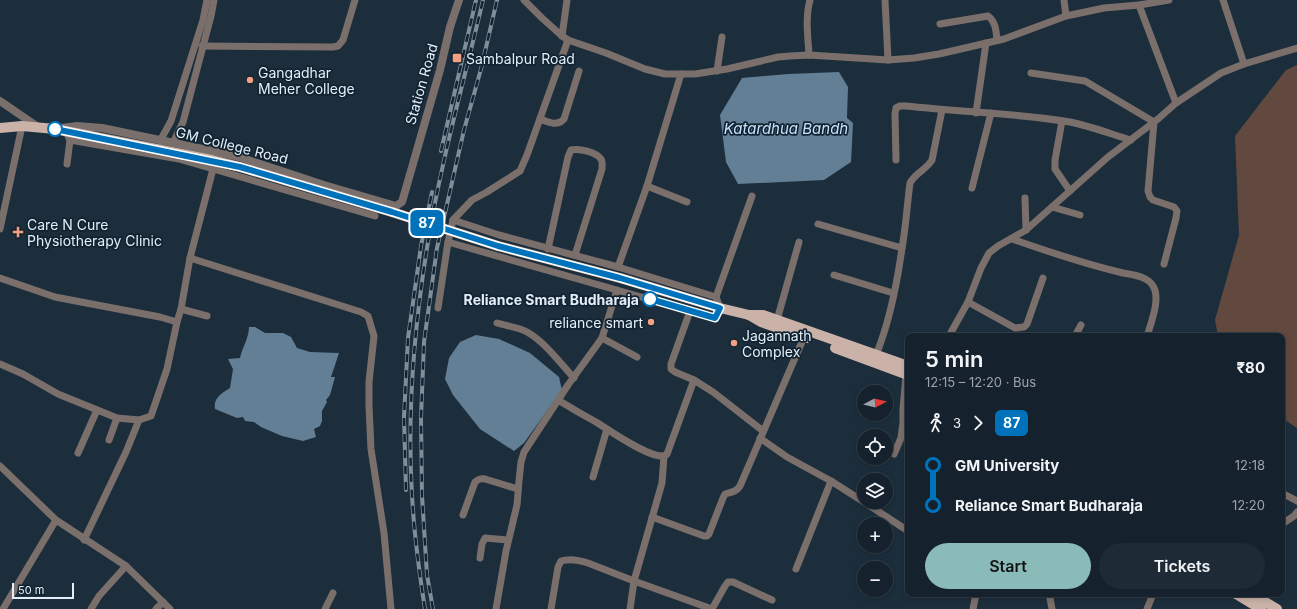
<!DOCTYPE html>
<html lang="en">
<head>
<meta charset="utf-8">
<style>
  :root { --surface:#15222d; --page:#1e2a35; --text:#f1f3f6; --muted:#9da4aa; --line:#343f49; --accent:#8bbbb9 }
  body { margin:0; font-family:Inter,sans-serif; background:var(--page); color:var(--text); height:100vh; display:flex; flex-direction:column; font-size:15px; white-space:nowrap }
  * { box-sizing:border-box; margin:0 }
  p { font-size:13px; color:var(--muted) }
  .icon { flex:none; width:22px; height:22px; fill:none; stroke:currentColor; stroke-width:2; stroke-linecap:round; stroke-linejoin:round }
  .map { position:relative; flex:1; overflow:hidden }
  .side { position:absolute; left:905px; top:333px; width:380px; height:264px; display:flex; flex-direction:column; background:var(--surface); border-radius:8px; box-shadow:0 2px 6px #0003,0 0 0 1px var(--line) }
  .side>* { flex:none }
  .badge { padding:0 8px; border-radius:6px; font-size:14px; line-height:26px }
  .needle { width:26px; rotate:83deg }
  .fabs { position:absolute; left:857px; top:385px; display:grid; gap:8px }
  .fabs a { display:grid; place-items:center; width:36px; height:36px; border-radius:50%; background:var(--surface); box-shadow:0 2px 6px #0003,0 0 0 1px var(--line); font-size:20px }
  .scale { position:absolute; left:12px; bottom:10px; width:62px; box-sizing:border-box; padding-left:4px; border:2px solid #e3eef8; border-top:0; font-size:11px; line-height:14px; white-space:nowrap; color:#e3eef8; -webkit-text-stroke:3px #122432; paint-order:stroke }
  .map>.badge { position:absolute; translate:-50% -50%; box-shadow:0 0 0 2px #fff }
  .legs { display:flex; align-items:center; gap:6px; height:44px; padding:0 20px; font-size:13px }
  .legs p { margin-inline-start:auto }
  .summary { display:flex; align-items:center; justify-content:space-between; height:68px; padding:0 20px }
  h1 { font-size:22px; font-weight:600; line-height:30px }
  .action { display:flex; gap:8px; margin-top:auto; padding:8px 20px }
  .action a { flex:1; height:46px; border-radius:24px; background:var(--accent); color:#111; font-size:16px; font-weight:600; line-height:46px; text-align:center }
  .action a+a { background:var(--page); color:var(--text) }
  ul { padding:0 20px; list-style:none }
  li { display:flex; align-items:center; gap:14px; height:40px; font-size:15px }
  li i { display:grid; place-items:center; width:6px; height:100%; margin:0 5px; background:currentColor }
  li i::after { content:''; width:10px; height:10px; margin:-5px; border:3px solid; border-radius:50%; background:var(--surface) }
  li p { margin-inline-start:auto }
  li:first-child i { background:linear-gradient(#0000 50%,currentColor 0) }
  li:last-child i { background:linear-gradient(currentColor 50%,#0000 0) }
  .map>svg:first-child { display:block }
</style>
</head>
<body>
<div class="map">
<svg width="1297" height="609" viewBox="0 0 1297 609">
  <rect width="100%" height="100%" fill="#1c2e3c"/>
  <!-- green -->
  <path fill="#61493f" d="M1297,65V428L1282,418V336H1218L1215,320L1239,235L1235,136L1286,70Z"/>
  <!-- water -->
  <g fill="#637f96">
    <path d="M839,72L848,87L847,118L853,123L851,162L824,180L738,184L726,162L720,115L742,78L788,74Z"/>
    <path d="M249,327H255L265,333H283L291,337L297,348L310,352L339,353L331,377H335L330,395L326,400L327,402L322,411V421L320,426L314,429L316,437L303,441L282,436L261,427L254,422L245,421L243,417L237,418L215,409C213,398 222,393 230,388L233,369L228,359L240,358C242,348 249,338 249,327Z"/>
    <path d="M476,335L499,339L530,353L559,377L562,390L524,443L514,451L480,429L453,395L445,379L449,358L460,342Z"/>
  </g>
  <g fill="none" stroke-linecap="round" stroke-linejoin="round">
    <!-- minor -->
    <g stroke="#7b6f6b" stroke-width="7">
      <path d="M524,0L542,18L562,36L568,40L606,53L645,69L665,74H695L727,69L778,57L790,56L809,55L888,60L914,58L939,54L1004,39L1066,16L1104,8L1139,5L1169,0"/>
      <path d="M885,0L888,60"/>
      <path d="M1064,0L1066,16"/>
      <path d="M1223,0L1244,64"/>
      <path d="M1139,5L1176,103"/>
      <path d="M940,24L988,16C996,22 996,31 997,40"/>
      <path d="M562,36L567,0"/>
      <path d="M202,46L333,47L338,46L343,40L355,0"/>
      <path d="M809,55C808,37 805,18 810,0"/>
      <path d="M717,71L722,37"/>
      <path d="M1031,73L1085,81L1154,122L1148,191L1150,197L1153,200L1174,207L1177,211L1176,218L1164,264"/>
      <path d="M976,113L986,43"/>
      <path d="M540,119C548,122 557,127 564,119L579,71"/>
      <path d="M1062,121L1055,160V169L1070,191"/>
      <path d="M66,132L70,140L179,159L375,216"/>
      <path d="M160,141L171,121L177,102L203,20L207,0"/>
      <path d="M173,143L183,122L211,16L214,0"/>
      <path d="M896,160L895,114L896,108L900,106H906C961,112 1016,113 1070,122C1090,126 1111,134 1131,140"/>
      <path d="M67,164L70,140"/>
      <path d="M647,186L687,202"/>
      <path d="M972,188L991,113"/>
      <path d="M1025,198L1026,230"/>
      <path d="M1052,207L1080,215"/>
      <path d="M453,220L499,235L618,267L716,297L720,308L715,318L448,242Z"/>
      <path d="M453,220L472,200L487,192L520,171L527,155L568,40"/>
      <path d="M818,224L902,248"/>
      <path d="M0,229L22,126"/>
      <path d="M1012,239C1049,252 1085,264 1123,273C1133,275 1147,276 1153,286C1161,298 1151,323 1147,336"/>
      <path d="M548,249L568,157L571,150C579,148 596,152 601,159C603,162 602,165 602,169L575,255"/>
      <path d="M190,258L361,312L368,316L374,336L369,382V406L371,449L384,533L391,609"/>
      <path d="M618,267L647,186L681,74"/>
      <path d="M834,275L893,293"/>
      <path d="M0,278L55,297L160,317L177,322"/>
      <path d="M716,297L752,196"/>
      <path d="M968,302L1015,328L1024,327L1027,324L1043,278"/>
      <path d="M438,308L448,242"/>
      <path d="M181,309L207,316"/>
      <path d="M690,311L671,364V369L675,372L694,380L713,392L763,431"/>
      <path d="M777,320L799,242"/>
      <path d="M497,323C507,326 518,327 527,332C544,341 561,364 574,378"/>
      <path d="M949,336L968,302L981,268L989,253L998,246L1026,230L1108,157L1158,119L1176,103L1221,73L1244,64L1297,48"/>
      <path d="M1075,336L1081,325"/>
      <path d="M602,338L637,357"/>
      <path d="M876,355C890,321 897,284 902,248C906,226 907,205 910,183C915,173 926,170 932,160L942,110"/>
      <path d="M0,364L23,374L58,394L117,418L139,420L151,416L167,369L177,322L181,309L190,258L213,169"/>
      <path d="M558,400C571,408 583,415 596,422C610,431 649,458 664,456L667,454L694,380"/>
      <path d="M760,438L787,457L831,481L864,502"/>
      <path d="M109,440L117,418"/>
      <path d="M78,453L97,410"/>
      <path d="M894,454L901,438L903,423V409L906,375L908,372"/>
      <path d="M0,466L56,520L126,566L170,609"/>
      <path d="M593,477L607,429"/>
      <path d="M1282,493L1297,501"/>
      <path d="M864,502L908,531"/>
      <path d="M463,515L475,482C479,479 481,478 485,479L518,489"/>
      <path d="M652,517L704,536H707L709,534L723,498L725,494C732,492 736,492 740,486L804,337"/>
      <path d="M1282,524L1294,516L1297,512"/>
      <path d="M84,540L126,452L139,420"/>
      <path d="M480,558L482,544L485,538L508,540"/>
      <path d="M796,569L831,481"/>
      <path d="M1050,594V598L1052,609"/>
      <path d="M3,609L56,520"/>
      <path d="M91,609L99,596L126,566"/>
      <path d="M156,609L163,602"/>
      <path d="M325,609L333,593"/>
      <path d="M496,609L506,551L517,505L519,481L521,462L524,452L568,385L602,338L617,290"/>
      <path d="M551,609L558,567L561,561C570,558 579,560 588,563L634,581L712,609"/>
      <path d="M630,609L634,581L662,483L664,456"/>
      <path d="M712,609L725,586L728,582H733L772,600"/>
      <path d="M973,609L976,594"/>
      <path d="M1147,609L1153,594"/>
    </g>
    <!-- tertiary -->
    <g stroke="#7b6f6b" stroke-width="8">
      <path d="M0,101L38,127"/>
      <path d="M61,128L77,126L102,128L217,152L239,157L324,185L396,206L402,202L440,70L450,27L459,0"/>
    </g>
    <!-- primary -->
    <g stroke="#cab2a9" stroke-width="10">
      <path d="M0,128L22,126L55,129L212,160L240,167L392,212"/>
      <path d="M498,246L620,278L720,308L749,315H763L908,366"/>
      <path d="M749,315L761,322L807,338"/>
      <path d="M835,348L908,375"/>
      <path d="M1236,594L1261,609"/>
      <path d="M1252,594L1277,609"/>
    </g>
    <defs>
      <g id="rail">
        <path d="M441,151L476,0"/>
        <path d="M406,490L404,417L408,338L421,246L432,192"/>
        <path d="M425,609C419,571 414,533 412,495C407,413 414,329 427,248C440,164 464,82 483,0"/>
        <path d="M433,609L427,575L422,496L421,418L424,342L437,248L464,130L481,69L497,0"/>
      </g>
    </defs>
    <!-- rail casing -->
    <use href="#rail" stroke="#808e9a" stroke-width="4"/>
    <!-- rail -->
    <use href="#rail" stroke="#122432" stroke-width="2.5" stroke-dasharray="8" stroke-linecap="butt"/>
    <!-- primary-bridge -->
    <path stroke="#cab2a9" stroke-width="10" d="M392,212L498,246"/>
  </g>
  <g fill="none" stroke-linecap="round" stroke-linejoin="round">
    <defs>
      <path id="line-1" d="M55,129L240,167L392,212L498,246L620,278L720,308L715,318L650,299"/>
    </defs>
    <!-- line-1 casing -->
    <use href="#line-1" stroke="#fff" stroke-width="9"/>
    <!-- line-1 -->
    <use href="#line-1" stroke="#0072bc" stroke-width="6"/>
  </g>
  <!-- markers -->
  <g fill="#f2a07f" stroke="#122432" stroke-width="1.5">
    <rect x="452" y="53" width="10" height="10" rx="2"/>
    <circle cx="250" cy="80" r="4"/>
    <path d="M16 226h4v4h4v4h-4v4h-4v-4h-4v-4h4z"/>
    <circle cx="651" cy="322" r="4"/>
    <circle cx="734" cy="343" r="4"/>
  </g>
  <g fill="#fff" stroke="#0072bc" stroke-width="2">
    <circle cx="55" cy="129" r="7"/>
    <circle cx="650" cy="299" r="7"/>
  </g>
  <g text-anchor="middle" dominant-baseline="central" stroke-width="3.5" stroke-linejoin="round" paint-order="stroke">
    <!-- poi labels -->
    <g font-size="14" fill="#e3eef8" stroke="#122432" text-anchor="start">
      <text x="466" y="58">Sambalpur Road</text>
      <text x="258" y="72">Gangadhar<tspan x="258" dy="16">Meher College</tspan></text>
      <text x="27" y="224">Care N Cure<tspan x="27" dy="16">Physiotherapy Clinic</tspan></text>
      <text x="643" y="322" text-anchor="end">reliance smart</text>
      <text x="742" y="335">Jagannath<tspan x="742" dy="16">Complex</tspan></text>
    </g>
    <!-- street labels -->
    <g font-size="14" fill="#e3eef8" stroke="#122432">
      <text transform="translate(421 84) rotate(-74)">Station Road</text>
      <text transform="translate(232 145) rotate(14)">GM College Road</text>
    </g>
    <!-- stop labels -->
    <g font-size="14" font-weight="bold" fill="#e3eef8" stroke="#122432" text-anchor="end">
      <text x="639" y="299">Reliance Smart Budharaja</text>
    </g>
    <!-- water labels -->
    <g font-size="15" font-style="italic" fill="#c5e3fc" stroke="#122432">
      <text x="786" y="128">Katardhua Bandh</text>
    </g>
  </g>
</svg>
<div class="fabs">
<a><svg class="needle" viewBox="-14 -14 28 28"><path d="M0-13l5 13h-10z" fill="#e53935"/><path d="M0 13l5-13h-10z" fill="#9da4aa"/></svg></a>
<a><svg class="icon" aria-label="locate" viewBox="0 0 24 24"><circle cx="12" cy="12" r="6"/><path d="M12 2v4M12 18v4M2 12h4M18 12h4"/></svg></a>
<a><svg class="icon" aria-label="layers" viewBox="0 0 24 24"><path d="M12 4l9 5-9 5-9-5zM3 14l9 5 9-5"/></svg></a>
<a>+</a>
<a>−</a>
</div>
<div class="scale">50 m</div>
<b class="badge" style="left:427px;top:223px;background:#0072bc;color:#fff">87</b>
<section class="side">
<div class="summary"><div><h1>5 min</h1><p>12:15 – 12:20 · Bus</p></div><b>₹80</b></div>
<div class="legs"><svg class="icon" aria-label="walk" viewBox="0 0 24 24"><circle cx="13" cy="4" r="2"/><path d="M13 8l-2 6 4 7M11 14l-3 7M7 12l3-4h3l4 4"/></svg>3<svg class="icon" aria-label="forward" viewBox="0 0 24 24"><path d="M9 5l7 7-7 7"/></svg><b class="badge" style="background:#0072bc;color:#fff">87</b></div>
<ul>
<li><i style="color:#0072bc"></i><b>GM University</b><p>12:18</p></li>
<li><i style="color:#0072bc"></i><b>Reliance Smart Budharaja</b><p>12:20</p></li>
</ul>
<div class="action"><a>Start</a><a>Tickets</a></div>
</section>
</div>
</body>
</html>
